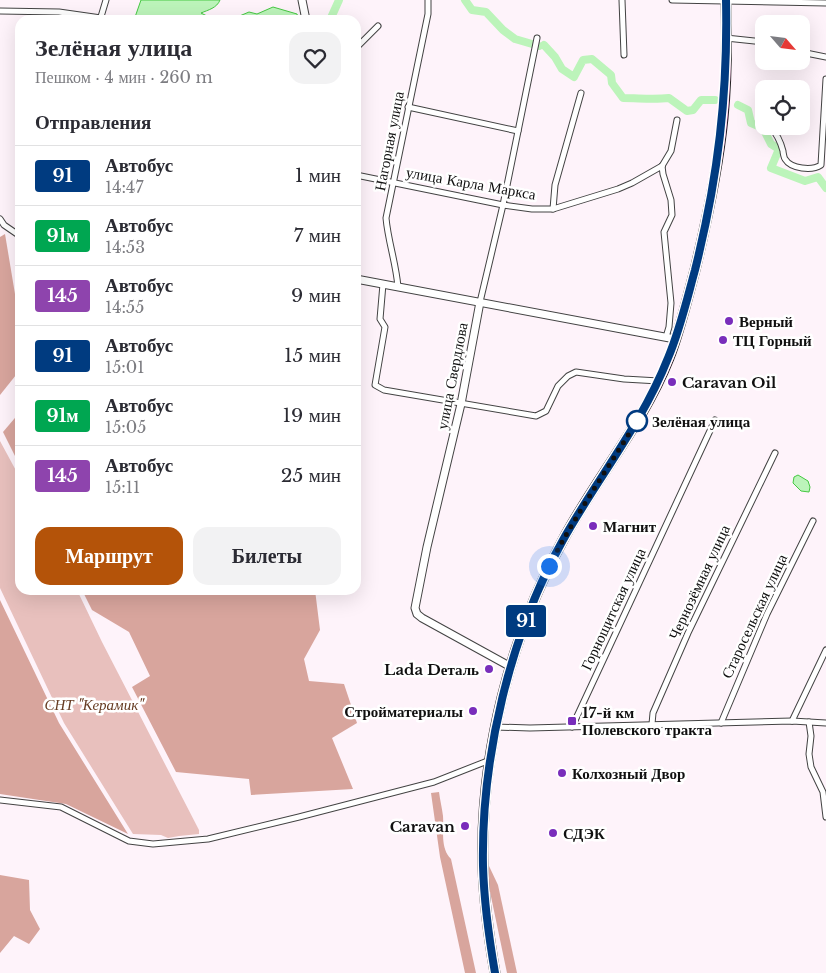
<!DOCTYPE html>
<html lang="ru">
<head>
<meta charset="utf-8">
<style>
  :root { --surface:#fff; --page:#f2f2f3; --text:#2b2b33; --muted:#7c7c81; --line:#e1e1e2; --accent:#b45309 }
  body { margin:0; font-family:"Libre Baskerville",serif; background:var(--page); color:var(--text); height:100vh; display:flex; flex-direction:column; font-size:19px; white-space:nowrap }
  * { box-sizing:border-box; margin:0 }
  p { font-size:16px; color:var(--muted) }
  .icon { flex:none; width:28px; height:28px; fill:none; stroke:currentColor; stroke-width:2; stroke-linecap:round; stroke-linejoin:round }
  .map { position:relative; flex:1; overflow:hidden }
  .panel { position:absolute; left:15px; top:15px; width:346px; height:580px; display:flex; flex-direction:column; background:var(--surface); border-radius:15px; box-shadow:0 5px 20px #0002 }
  .panel>* { flex:none }
  .badge { padding:0 10px; border-radius:4px; font-size:18px; line-height:32px }
  .needle { width:32px; rotate:118deg }
  .fabs { position:absolute; left:755px; top:15px; display:grid; gap:10px }
  .fabs a { display:grid; place-items:center; width:55px; height:55px; border-radius:10px; background:var(--surface); box-shadow:0 5px 20px #0002; font-size:25px }
  .you { position:absolute; width:25px; height:25px; margin:-12px; border:4px solid #fff; border-radius:50%; background:#1a73e8; box-shadow:0 0 0 8px #1a73e833 }
  .map>.badge { position:absolute; translate:-50% -50%; box-shadow:0 0 0 2px #fff }
  h2 { padding:0 20px; font-size:19px; line-height:45px }
  .round { display:grid; place-items:center; flex:none; width:52px; height:52px; border-radius:15px; background:var(--page) }
  .summary { display:flex; align-items:center; justify-content:space-between; height:85px; padding:0 20px }
  h1 { font-size:24px; font-weight:600; line-height:38px }
  .button { display:flex; gap:10px; margin-top:auto; padding:10px 20px }
  .button a { flex:1; height:58px; border-radius:15px; background:var(--accent); color:#fff; font-size:20px; font-weight:600; line-height:58px; text-align:center }
  .button a+a { background:var(--page); color:var(--text) }
  ul { padding:0; list-style:none }
  li { display:flex; align-items:center; gap:15px; height:60px; padding:0 20px; border-top:1px solid var(--line) }
  li div { flex:1 }
  li b { display:block; font-size:19px }
  li em { font-style:normal }
  li .badge { min-width:55px; font-weight:700; text-align:center }
  .map>svg:first-child { display:block }
</style>
</head>
<body>
<div class="map">
<svg width="826" height="973" viewBox="0 0 826 973">
  <rect width="100%" height="100%" fill="#fef3fa"/>
  <!-- green -->
  <path fill="#e8c0bd" d="M0,441L20,478V590H77L102,642L199,830V834L179,836L168,838L161,835L133,834L64,723L0,588Z"/>
  <!-- forest -->
  <g fill="#d8a59d">
    <path d="M5,234L20,324V370L0,395V237Z"/>
    <path d="M20,412V466L3,432Z"/>
    <path d="M82,590H315L320,630L304,659L309,681L344,684L357,723L332,738L353,789L251,795L249,779L176,772L132,687L150,676L129,632L92,610Z"/>
    <path d="M0,600L59,723L128,834L66,804L0,794Z"/>
    <path d="M439,792C440,800 442,808 443,816C444,830 440,848 451,859L476,973H465L440,857L431,793Z"/>
    <path d="M489,866L498,885L517,973H507L489,887Z"/>
    <path d="M0,875L29,880L30,910L40,929L29,944L14,936L0,953Z"/>
  </g>
  <!-- water -->
  <g fill="#bcf4ba" stroke="#46c843">
    <path d="M141,0H220C217,8 208,10 201,13L215,20H134Z"/>
    <path d="M273,7L297,14L299,20H230L249,12L257,14Z"/>
    <path d="M798,475L808,481L810,487L809,492L801,491L793,483L794,477Z"/>
  </g>
  <g fill="none" stroke-linecap="round" stroke-linejoin="round">
    <!-- river -->
    <g stroke="#bcf4ba" stroke-width="8">
      <path d="M465,0L472,10L486,12L503,30L515,39L539,46"/>
      <path d="M330,20L339,0"/>
      <path d="M544,45L555,57L562,69L574,77L583,60L592,59L611,75L612,83L623,98C639,98 653,100 669,98L687,111L693,110L701,100H715"/>
      <path d="M738,105L748,110L751,123L763,128L771,144L779,149L771,168L805,181L818,177L826,188"/>
    </g>
    <defs>
      <g id="minor">
        <path d="M622,0L624,55"/>
        <path d="M672,0L826,3"/>
        <path d="M0,11L59,12L101,18"/>
        <path d="M100,20L106,0"/>
        <path d="M726,38L764,42"/>
        <path d="M356,48L378,26"/>
        <path d="M801,52L826,57"/>
        <path d="M408,107L518,131"/>
        <path d="M770,126C776,133 781,143 783,151C783,152 784,158 785,159C791,169 812,171 821,165L826,79"/>
        <path d="M662,166L663,174L671,200L672,215L664,232L671,303L669,327L666,337"/>
        <path d="M662,166L671,151L677,120"/>
        <path d="M356,175L503,205L532,209H553L618,189L632,183L662,166"/>
        <path d="M553,209L555,185L581,93"/>
        <path d="M0,219L4,225L20,236"/>
        <path d="M383,284L380,319L385,327L375,385L384,390L536,416L546,411L558,386L568,376L576,372L624,379L659,381"/>
        <path d="M398,287C396,263 388,241 386,218L428,14V0"/>
        <path d="M480,302L503,205L537,38"/>
        <path d="M792,721L826,650"/>
        <path d="M809,722L811,736L809,754L811,767L823,792L826,817"/>
        <path d="M721,723L767,614L813,521"/>
        <path d="M652,724L653,713L688,633L775,453"/>
        <path d="M495,727L530,728L792,721L826,723"/>
        <path d="M572,727L715,420"/>
        <path d="M0,800L61,807L129,841L153,844L208,839L299,817L434,782L490,760"/>
      </g>
      <g id="tertiary">
        <path d="M302,0L306,20"/>
        <path d="M356,279L675,339"/>
        <path d="M480,302L461,404L427,547L415,608L417,614L422,618L511,667"/>
      </g>
      <path id="primary" d="M495,973C489,938 484,902 483,866C480,756 510,636 563,540C596,478 643,424 669,358C680,330 687,299 695,270C707,220 718,169 723,118C727,79 727,39 726,0"/>
    </defs>
    <!-- minor casing -->
    <use href="#minor" stroke="#434343" stroke-width="7"/>
    <!-- tertiary casing -->
    <use href="#tertiary" stroke="#434343" stroke-width="9"/>
    <!-- primary casing -->
    <use href="#primary" stroke="#212121" stroke-width="11"/>
    <!-- minor -->
    <use href="#minor" stroke="#fff" stroke-width="5"/>
    <!-- tertiary -->
    <use href="#tertiary" stroke="#fff" stroke-width="7"/>
    <!-- primary -->
    <use href="#primary" stroke="#f26fc6" stroke-width="9"/>
  </g>
  <g fill="none" stroke-linecap="round" stroke-linejoin="round">
    <defs>
      <path id="line" d="M495,973C489,938 484,902 483,866C481,757 510,635 563,540C597,479 642,424 668,358C680,330 687,299 695,270C718,178 728,94 726,0"/>
    </defs>
    <!-- line casing -->
    <use href="#line" stroke="#fff" stroke-width="11"/>
    <!-- line -->
    <use href="#line" stroke="#003b80" stroke-width="8"/>
    <!-- walk -->
    <path stroke="#101010" stroke-width="5" stroke-dasharray="0 9" d="M549,566C575,516 608,468 637,421"/>
  </g>
  <!-- markers -->
  <g fill="#792dbb" stroke="#fff" stroke-width="2">
    <circle cx="729" cy="321" r="5"/>
    <circle cx="723" cy="340" r="5"/>
    <circle cx="672" cy="382" r="5"/>
    <circle cx="593" cy="526" r="5"/>
    <circle cx="489" cy="669" r="5"/>
    <circle cx="473" cy="711" r="5"/>
    <rect x="567" y="716" width="10" height="10" rx="2.5"/>
    <circle cx="562" cy="773" r="5"/>
    <circle cx="465" cy="826" r="5"/>
    <circle cx="553" cy="833" r="5"/>
  </g>
  <circle fill="#fff" stroke="#003b80" stroke-width="2.5" cx="637" cy="421" r="10"/>
  <g text-anchor="middle" dominant-baseline="central" stroke-width="5" stroke-linejoin="round" paint-order="stroke">
    <!-- street labels -->
    <g font-size="15" fill="#101010" stroke="#fff">
      <text transform="translate(389 141) rotate(-79)">Нагорная улица</text>
      <text transform="translate(471 183) rotate(10)">улица Карла Маркса</text>
      <text transform="translate(452 376) rotate(-79)">улица Свердлова</text>
      <text transform="translate(699 582) rotate(-65)">Чернозёмная улица</text>
      <text transform="translate(613 609) rotate(-65)">Горнощитская улица</text>
      <text transform="translate(754 616) rotate(-65)">Старосельская улица</text>
    </g>
    <!-- poi labels -->
    <g font-size="15" font-weight="bold" fill="#101010" stroke="#fff" text-anchor="start">
      <text x="739" y="321">Верный</text>
      <text x="733" y="340">ТЦ Горный</text>
      <text x="682" y="382">Caravan Oil</text>
      <text x="603" y="526">Магнит</text>
      <text x="479" y="669" text-anchor="end">Lada Dеталь</text>
      <text x="463" y="711" text-anchor="end">Стройматериалы</text>
      <text x="582" y="712">17-й км<tspan x="582" dy="17">Полевского тракта</tspan></text>
      <text x="572" y="773">Колхозный Двор</text>
      <text x="455" y="826" text-anchor="end">Caravan</text>
      <text x="563" y="833">СДЭК</text>
    </g>
    <!-- stop labels -->
    <g font-size="15" font-weight="bold" fill="#101010" stroke="#fff" text-anchor="start">
      <text x="652" y="421">Зелёная улица</text>
    </g>
    <!-- park labels -->
    <g font-size="15" font-style="italic" fill="#663b22" stroke="#fff">
      <text x="94" y="704">СНТ "Керамик"</text>
    </g>
  </g>
</svg>
<div class="fabs">
<a><svg class="needle" viewBox="-14 -14 28 28"><path d="M0-13l5 13h-10z" fill="#e53935"/><path d="M0 13l5-13h-10z" fill="#7c7c81"/></svg></a>
<a><svg class="icon" aria-label="locate" viewBox="0 0 24 24"><circle cx="12" cy="12" r="6"/><path d="M12 2v4M12 18v4M2 12h4M18 12h4"/></svg></a>
</div>
<div class="you" style="left:549px;top:566px"></div>
<b class="badge" style="left:526px;top:621px;background:#003b80;color:#fff">91</b>
<section class="panel">
<div class="summary"><div><h1>Зелёная улица</h1><p>Пешком · 4 мин · 260 m</p></div><a class="round"><svg class="icon" aria-label="heart" viewBox="0 0 24 24"><path d="M12 20l-8-8c-3-5 5-10 8-4 3-6 11-1 8 4z"/></svg></a></div>
<h2>Отправления</h2>
<ul>
<li><span class="badge" style="background:#003b80;color:#fff">91</span><div><b>Автобус</b><p>14:47</p></div><em>1 мин</em></li>
<li><span class="badge" style="background:#00a651;color:#fff">91м</span><div><b>Автобус</b><p>14:53</p></div><em>7 мин</em></li>
<li><span class="badge" style="background:#8e44ad;color:#fff">145</span><div><b>Автобус</b><p>14:55</p></div><em>9 мин</em></li>
<li><span class="badge" style="background:#003b80;color:#fff">91</span><div><b>Автобус</b><p>15:01</p></div><em>15 мин</em></li>
<li><span class="badge" style="background:#00a651;color:#fff">91м</span><div><b>Автобус</b><p>15:05</p></div><em>19 мин</em></li>
<li><span class="badge" style="background:#8e44ad;color:#fff">145</span><div><b>Автобус</b><p>15:11</p></div><em>25 мин</em></li>
</ul>
<div class="button"><a>Маршрут</a><a>Билеты</a></div>
</section>
</div>
</body>
</html>
